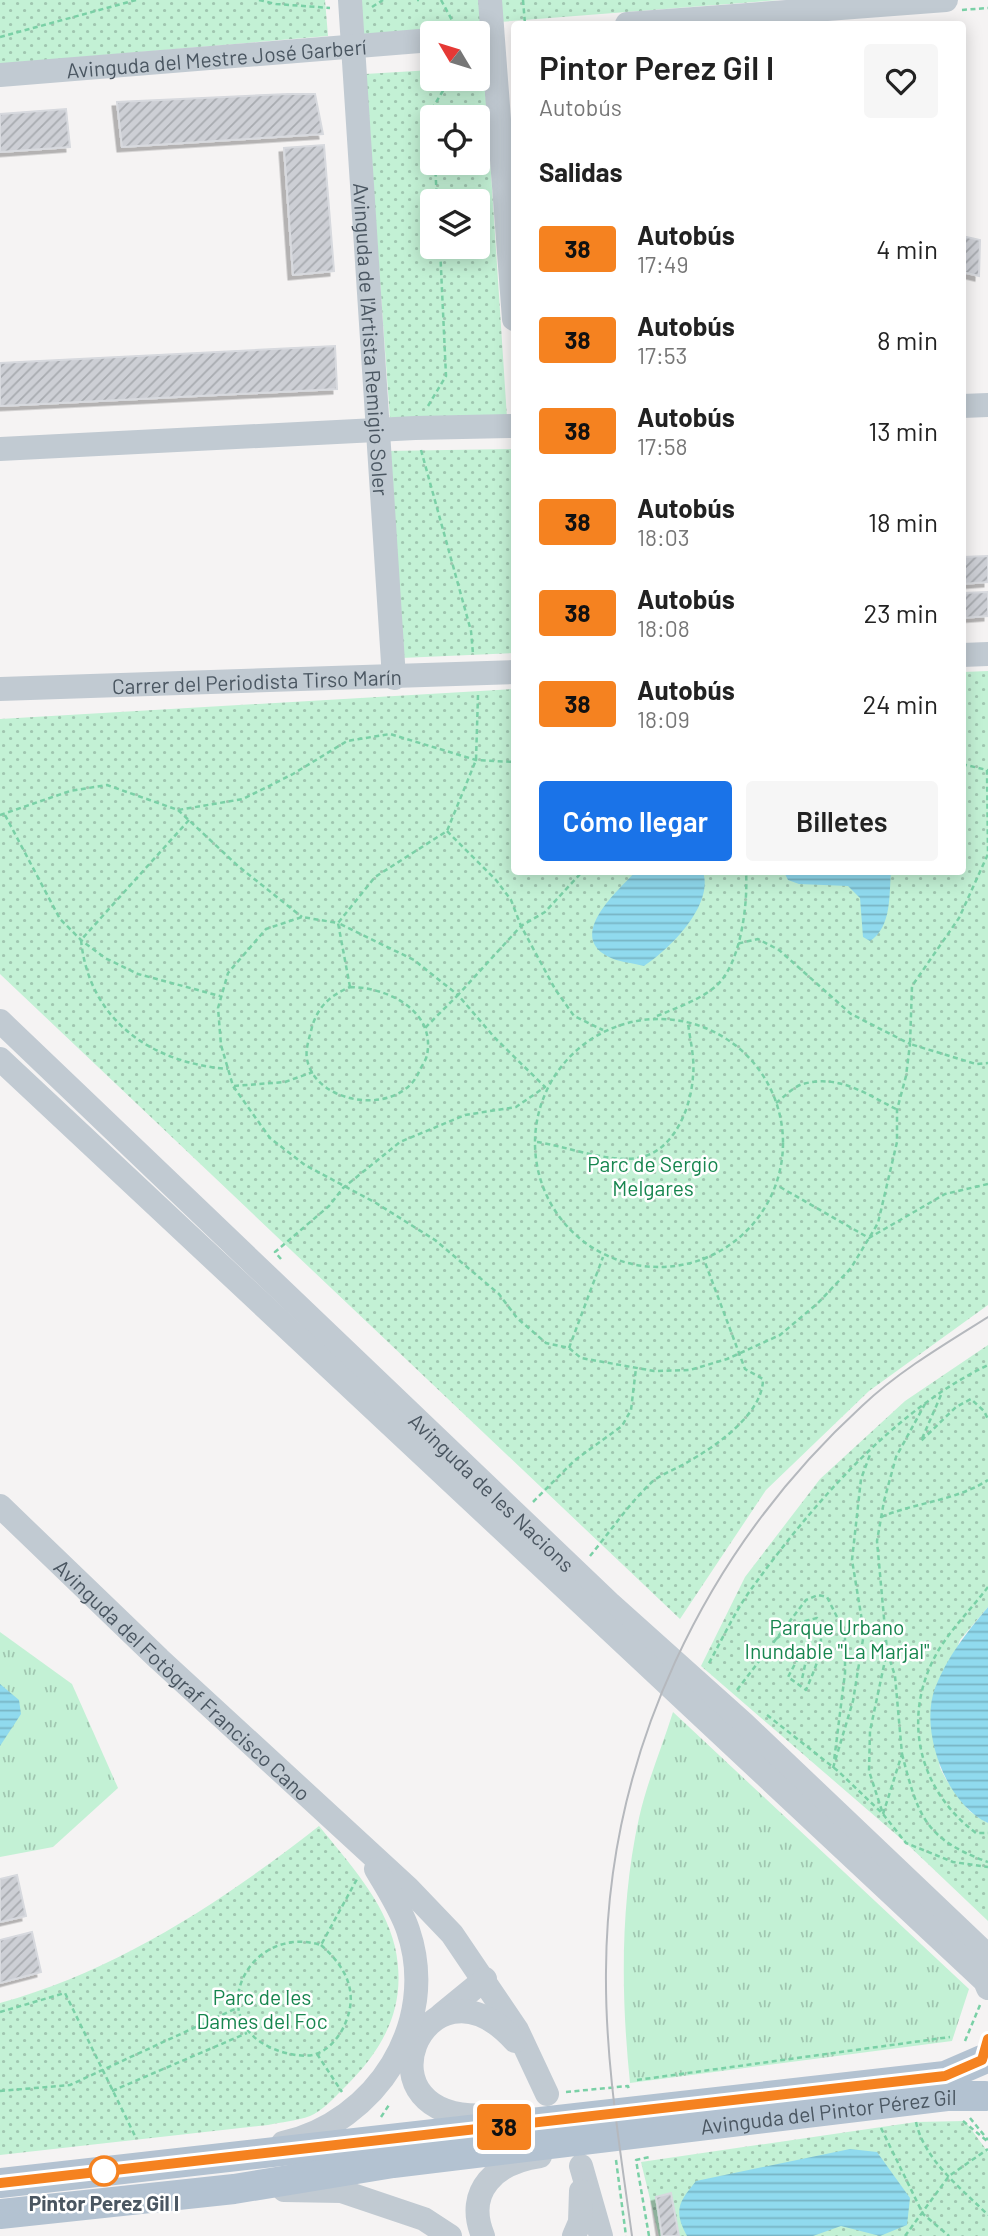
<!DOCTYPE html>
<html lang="es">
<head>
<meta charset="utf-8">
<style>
  :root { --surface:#fff; --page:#f6f6f6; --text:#222; --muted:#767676; --accent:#1a73e8 }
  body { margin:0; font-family:Barlow,sans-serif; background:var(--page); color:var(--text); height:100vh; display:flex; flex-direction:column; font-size:26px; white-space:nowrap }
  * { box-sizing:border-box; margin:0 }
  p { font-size:23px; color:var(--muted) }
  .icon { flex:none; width:38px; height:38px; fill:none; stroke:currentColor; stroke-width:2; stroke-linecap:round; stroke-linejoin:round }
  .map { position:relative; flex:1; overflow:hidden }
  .drawer { position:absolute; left:511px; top:21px; width:455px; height:854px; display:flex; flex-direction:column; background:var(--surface); border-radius:7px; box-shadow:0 4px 18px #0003 }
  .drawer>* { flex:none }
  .badge { padding:0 14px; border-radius:5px; font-size:24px; line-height:46px }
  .needle { width:46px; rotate:308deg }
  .fabs { position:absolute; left:420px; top:21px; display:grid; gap:14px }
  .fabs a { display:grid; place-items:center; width:70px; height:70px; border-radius:7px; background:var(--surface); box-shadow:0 4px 18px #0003; font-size:35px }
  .map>.badge { position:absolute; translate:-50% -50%; box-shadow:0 0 0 4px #fff }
  h2 { padding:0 28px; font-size:26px; line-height:63px }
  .round { display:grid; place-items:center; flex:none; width:74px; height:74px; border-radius:7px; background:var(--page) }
  .summary { display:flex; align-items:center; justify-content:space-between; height:119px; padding:0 28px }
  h1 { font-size:33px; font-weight:600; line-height:52px }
  .cta { display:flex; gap:14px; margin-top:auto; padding:14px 28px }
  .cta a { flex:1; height:80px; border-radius:7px; background:var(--accent); color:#fff; font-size:28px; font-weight:600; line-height:80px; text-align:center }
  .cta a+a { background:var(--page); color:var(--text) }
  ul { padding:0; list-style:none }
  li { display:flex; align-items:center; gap:21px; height:91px; padding:0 28px }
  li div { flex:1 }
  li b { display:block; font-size:26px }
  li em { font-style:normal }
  li .badge { min-width:77px; font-weight:700; text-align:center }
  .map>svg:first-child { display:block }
</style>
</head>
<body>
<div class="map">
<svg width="988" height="2236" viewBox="0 0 988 2236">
  <defs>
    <pattern id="grass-tufts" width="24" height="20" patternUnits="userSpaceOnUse" patternTransform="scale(1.75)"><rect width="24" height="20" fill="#c3f1d5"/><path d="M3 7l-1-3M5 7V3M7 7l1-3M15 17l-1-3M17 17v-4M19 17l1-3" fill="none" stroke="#a0c6b0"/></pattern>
    <pattern id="park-dots" width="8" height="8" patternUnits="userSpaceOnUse" patternTransform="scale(1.75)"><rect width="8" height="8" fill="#c3f1d5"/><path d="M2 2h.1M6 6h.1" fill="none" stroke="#a0c6b0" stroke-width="1.8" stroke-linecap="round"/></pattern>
    <pattern id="water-rules" width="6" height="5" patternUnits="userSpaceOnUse" patternTransform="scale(1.75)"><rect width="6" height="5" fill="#90daee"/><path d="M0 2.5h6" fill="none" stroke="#78b4c4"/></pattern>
    <pattern id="building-hatch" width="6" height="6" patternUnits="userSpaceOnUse" patternTransform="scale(1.75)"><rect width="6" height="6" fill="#cdcfd5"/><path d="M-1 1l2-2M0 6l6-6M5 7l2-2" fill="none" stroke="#a8abb0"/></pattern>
    <filter id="shadow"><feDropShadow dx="-4.5" dy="4.5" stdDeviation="0" flood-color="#0004"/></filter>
  </defs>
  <rect width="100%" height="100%" fill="#f5f3f3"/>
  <!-- grass -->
  <g fill="url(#grass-tufts)">
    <path d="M0,1632L72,1684L118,1788L53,1847L0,1857Z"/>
    <path d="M673,1712L969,1989L952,2041L630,2083C621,1996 620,1904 639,1818C647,1782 662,1747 673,1712Z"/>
  </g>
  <!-- park -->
  <g fill="url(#park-dots)" fill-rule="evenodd">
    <path d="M0,0H325L328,36L0,64Z"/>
    <path d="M357,0H479L481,29L361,37Z"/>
    <path d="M498,0H779L499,22Z"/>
    <path d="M484,66L507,418L390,419L365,74L432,70V79H478V67ZM432,117H478V163H432ZM432,201H478V247H432Z"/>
    <path d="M514,449V653L401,658L384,451Z"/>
    <path d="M988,671V1305L869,1391L766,1490L680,1619L0,974V719L514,689V872H962L963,672Z"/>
    <path d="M988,1345V1607L960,1640L931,1717L940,1768L947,1781L969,1811L988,1823V1921L906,1843L701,1666L745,1577L820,1479L905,1401Z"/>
    <path d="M319,1826C348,1862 384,1900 395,1947C408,2006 384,2049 343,2089C334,2098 321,2112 310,2116C297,2121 281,2122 268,2125L0,2155V2003C119,1970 223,1901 319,1826Z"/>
    <path d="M965,2121L988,2152V2236H659L641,2162L916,2122Z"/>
  </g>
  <!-- water -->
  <g fill="url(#water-rules)">
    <path d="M635,872H703C714,905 670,949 644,966C633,963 617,962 607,956C567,934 619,890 635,872Z"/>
    <path d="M784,872H891C889,894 892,927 870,941L863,937L860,898L848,886L799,884L788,880Z"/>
    <path d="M988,1607V1823C946,1804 919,1731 935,1688C947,1657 967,1632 988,1607Z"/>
    <path d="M0,1684L19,1700L21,1714L0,1746Z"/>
    <path d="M850,2149L877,2152L910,2198L907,2225L880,2236L841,2226L813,2236H687C673,2210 679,2202 696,2181Z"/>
  </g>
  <!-- building -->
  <g fill="url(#building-hatch)" stroke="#d7d9de" stroke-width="2" filter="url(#shadow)">
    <path d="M288,94H315L323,134L122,147L117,102Z"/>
    <path d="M66,109L70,147L0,152V114Z"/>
    <path d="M324,145L334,271L293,275L284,148Z"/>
    <path d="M962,236L980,240L979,276L962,272Z"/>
    <path d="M335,346L337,389L0,406V363Z"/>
    <path d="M988,556V582L962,584V557Z"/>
    <path d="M988,592V616L962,618V593Z"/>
    <path d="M17,1875L26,1916L0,1922V1879Z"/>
    <path d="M32,1932L41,1972L0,1983V1940Z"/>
    <path d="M671,2193L679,2236H662L656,2197Z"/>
  </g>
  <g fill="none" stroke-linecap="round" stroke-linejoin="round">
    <!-- path -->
    <g stroke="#7ad0a6" stroke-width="2.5" stroke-dasharray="5 3.5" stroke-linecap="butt">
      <path d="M259,0L276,4L330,8"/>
      <path d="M417,0H419"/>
      <path d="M441,0L459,33"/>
      <path d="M523,0L525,24"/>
      <path d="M372,7L383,0"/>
      <path d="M962,10L988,8"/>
      <path d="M0,37L136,0"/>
      <path d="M432,118V109L450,79"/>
      <path d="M435,163L437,201"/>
      <path d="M428,406L446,376L440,247"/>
      <path d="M421,450L471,631L473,654"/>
      <path d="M478,695L476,760L447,831L375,877L338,923L414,960L458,995L521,926L545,912L582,872"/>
      <path d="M962,764L987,770L988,854L959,918L912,986L910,1044L976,1064L988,1063"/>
      <path d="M178,810L238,866L302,917"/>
      <path d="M0,815L70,791L107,785L178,810L243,799L293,774L347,741L390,734L476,760L514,762"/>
      <path d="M5,815L60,919L81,940L105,958L138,974L220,996"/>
      <path d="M189,820L81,940C89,1020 151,1063 228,1069"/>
      <path d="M447,831L496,880L511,900L521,926L555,989L574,1016L603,1030"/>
      <path d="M350,987L338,923L302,917L266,929L228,973L218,1008L221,1045L233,1086L270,1138L305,1165L376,1203L435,1240L499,1294L517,1318L546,1343L569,1348L581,1358L654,1371L690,1370L727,1359L780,1335L818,1303L851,1268L878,1223L897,1142V1110L906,1076L910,1044L851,1014L779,950L758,939L736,944"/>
      <path d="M350,987C386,987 436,1010 427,1055C426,1061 420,1068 418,1074C396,1117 315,1104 307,1059C305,1049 310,1036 312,1027C318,1006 331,995 350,987Z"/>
      <path d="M657,1016C676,1008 700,1000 716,986C741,964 748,904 746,872"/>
      <circle cx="659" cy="1143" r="124"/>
      <path d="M234,1086L285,1082L313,1072"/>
      <path d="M776,1103C784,1097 794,1086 803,1084C839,1074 866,1094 896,1109"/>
      <path d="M537,1142C565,1146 609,1163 637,1158C673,1153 691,1109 693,1076C695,1059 690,1040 688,1023"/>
      <path d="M780,1187L869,1238L945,1194L988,1184"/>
      <path d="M281,1259L275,1252L329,1206L343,1188L400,1142L465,1115L516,1107L545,1087L495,1038L458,995L425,1028"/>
      <path d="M569,1348L603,1257"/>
      <path d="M941,1395L921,1441L956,1407L971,1399L984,1411L988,1419"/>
      <path d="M533,1502L575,1460L622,1426L631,1410L636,1368"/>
      <path d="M881,1517C917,1502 955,1501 988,1480"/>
      <path d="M590,1556C610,1532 630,1502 653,1481C662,1474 676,1469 686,1463C715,1447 763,1414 763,1379L745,1369L703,1257"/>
      <path d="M988,1587C972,1608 952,1628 938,1651C901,1715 917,1789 976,1833H988"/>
      <path d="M776,1639L797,1623L817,1618C827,1644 816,1666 806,1690L788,1677L803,1649L808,1651L802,1679"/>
      <path d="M709,1663C723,1638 735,1611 752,1588C812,1505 894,1410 988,1365"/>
      <path d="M737,1690L806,1600L818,1595L827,1597L845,1633V1673L834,1761"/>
      <path d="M767,1715L838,1771L883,1814L906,1843L953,1862L988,1867"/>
      <path d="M902,1754C918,1815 924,1839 988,1862"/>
      <path d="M833,1768L853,1701L864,1633L852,1560L861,1479L871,1452"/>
      <path d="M882,1811L869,1771L870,1731L887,1651L877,1541L884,1501L896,1457L925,1404"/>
      <path d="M883,1814L902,1754L895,1676L888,1654"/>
      <path d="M321,1945C346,1967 359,1992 345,2024C340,2036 329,2050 316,2054C304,2058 286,2054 274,2049C202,2020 248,1923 321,1945L357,1879"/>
      <path d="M0,2012L65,1993L136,2138"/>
      <path d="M965,2041L980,2005"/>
      <path d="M317,2054L342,2092"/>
      <path d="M637,2080L950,2037"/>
      <path d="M0,2091L70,2085L237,2008"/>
      <path d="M112,2091L247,2033"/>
      <path d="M566,2092L628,2086L629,2090"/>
      <path d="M381,2117L389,2105"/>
      <path d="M970,2118L988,2140"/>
      <path d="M963,2121L987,2141"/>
      <path d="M916,2122C924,2160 962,2189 988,2215"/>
      <path d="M881,2128L923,2214L949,2236"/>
      <path d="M616,2160L626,2236"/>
      <path d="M649,2236L636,2160L650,2157"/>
      <path d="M905,2236L949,2176L988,2149"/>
    </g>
    <!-- minor -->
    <g stroke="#c1cad2" stroke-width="24">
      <path id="s1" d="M350,0L394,678"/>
      <path d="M490,0L514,319"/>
      <path d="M627,24L946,0"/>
      <path id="s2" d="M0,75L432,40"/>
      <path d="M962,406L988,405"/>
      <path d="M0,449L415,428L514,426"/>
      <path d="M962,655L988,654"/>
      <path id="s3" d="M0,689L514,672"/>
      <path id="s4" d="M0,1021L609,1603L744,1724L988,1956"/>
      <path d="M0,1059L985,1981L988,1988"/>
      <path id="s5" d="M0,1506L159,1659L408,1888L452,1934L517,2030L547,2094"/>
      <path d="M441,2015L485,1979"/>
      <path d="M492,2115C347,2127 425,1941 515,2041"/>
      <path d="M283,2143C376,2122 440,2024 408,1930C401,1909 387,1888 376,1869"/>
      <path d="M581,2166L601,2236"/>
      <path d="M284,2190L341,2191L424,2219L450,2236"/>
      <path d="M483,2236C464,2190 497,2162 540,2156"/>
      <path d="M574,2236L580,2222L581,2191"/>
    </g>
    <!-- major -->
    <g stroke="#b3c2d1" stroke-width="30">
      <path d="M0,2183L945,2076L982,2060"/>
      <path id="s6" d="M0,2214L234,2189L393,2163L947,2096H985"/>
    </g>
    <!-- tram -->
    <path stroke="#b5b8bd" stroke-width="2" d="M632,2236C620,2148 605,2060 606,1971C607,1755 704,1551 862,1406C899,1371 945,1344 988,1317"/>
  </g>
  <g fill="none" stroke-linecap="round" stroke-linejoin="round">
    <defs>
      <path id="line" d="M0,2183L945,2076L982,2060L988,2039"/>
    </defs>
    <!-- line casing -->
    <use href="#line" stroke="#fff" stroke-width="16"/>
    <!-- line -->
    <use href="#line" stroke="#f58220" stroke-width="10"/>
  </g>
  <!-- markers -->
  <circle fill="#fff" stroke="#f58220" stroke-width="3.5" cx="104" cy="2171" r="14"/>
  <g text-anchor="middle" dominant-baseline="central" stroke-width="5" stroke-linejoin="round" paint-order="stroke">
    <!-- street labels -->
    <g font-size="21" fill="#4a5661" stroke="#fff">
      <text stroke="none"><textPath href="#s2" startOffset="217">Avinguda del Mestre José Garberí</textPath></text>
      <text stroke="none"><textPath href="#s1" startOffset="340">Avinguda de l'Artista Remigio Soler</textPath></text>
      <text stroke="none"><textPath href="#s3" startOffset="257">Carrer del Periodista Tirso Marín</textPath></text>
      <text stroke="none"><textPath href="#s4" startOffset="681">Avinguda de les Nacions</textPath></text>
      <text stroke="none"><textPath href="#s5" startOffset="252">Avinguda del Fotògraf Francisco Cano</textPath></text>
      <text stroke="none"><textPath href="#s6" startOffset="835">Avinguda del Pintor Pérez Gil</textPath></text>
    </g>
    <!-- park labels -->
    <g font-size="21" fill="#17864f" stroke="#fff">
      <text x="653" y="1163">Parc de Sergio<tspan x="653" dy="24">Melgares</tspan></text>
      <text x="837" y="1626">Parque Urbano<tspan x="837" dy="24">Inundable "La Marjal"</tspan></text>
      <text x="262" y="1996">Parc de les<tspan x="262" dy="24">Dames del Foc</tspan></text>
    </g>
    <!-- stop labels -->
    <g font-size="21" font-weight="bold" fill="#4a5661" stroke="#fff">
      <text x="104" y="2202">Pintor Perez Gil I</text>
    </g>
  </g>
</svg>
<div class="fabs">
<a><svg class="needle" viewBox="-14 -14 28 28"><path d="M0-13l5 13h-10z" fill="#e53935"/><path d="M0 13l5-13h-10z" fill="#767676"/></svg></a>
<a><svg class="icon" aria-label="locate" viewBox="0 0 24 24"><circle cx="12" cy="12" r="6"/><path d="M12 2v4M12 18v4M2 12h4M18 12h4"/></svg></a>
<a><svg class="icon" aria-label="layers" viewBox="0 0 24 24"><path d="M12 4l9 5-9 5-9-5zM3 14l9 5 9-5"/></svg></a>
</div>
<b class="badge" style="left:504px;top:2127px;background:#f58220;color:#111">38</b>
<section class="drawer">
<div class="summary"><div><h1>Pintor Perez Gil I</h1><p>Autobús</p></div><a class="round"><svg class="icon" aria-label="heart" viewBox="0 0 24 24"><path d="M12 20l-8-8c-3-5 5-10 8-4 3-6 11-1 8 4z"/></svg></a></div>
<h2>Salidas</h2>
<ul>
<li><span class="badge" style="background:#f58220;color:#111">38</span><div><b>Autobús</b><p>17:49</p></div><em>4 min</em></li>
<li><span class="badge" style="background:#f58220;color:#111">38</span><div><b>Autobús</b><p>17:53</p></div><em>8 min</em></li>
<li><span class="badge" style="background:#f58220;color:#111">38</span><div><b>Autobús</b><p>17:58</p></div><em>13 min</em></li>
<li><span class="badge" style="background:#f58220;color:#111">38</span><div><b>Autobús</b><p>18:03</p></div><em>18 min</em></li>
<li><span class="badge" style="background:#f58220;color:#111">38</span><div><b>Autobús</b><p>18:08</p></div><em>23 min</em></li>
<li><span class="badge" style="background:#f58220;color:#111">38</span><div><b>Autobús</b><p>18:09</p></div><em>24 min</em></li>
</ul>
<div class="cta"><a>Cómo llegar</a><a>Billetes</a></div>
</section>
</div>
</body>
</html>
